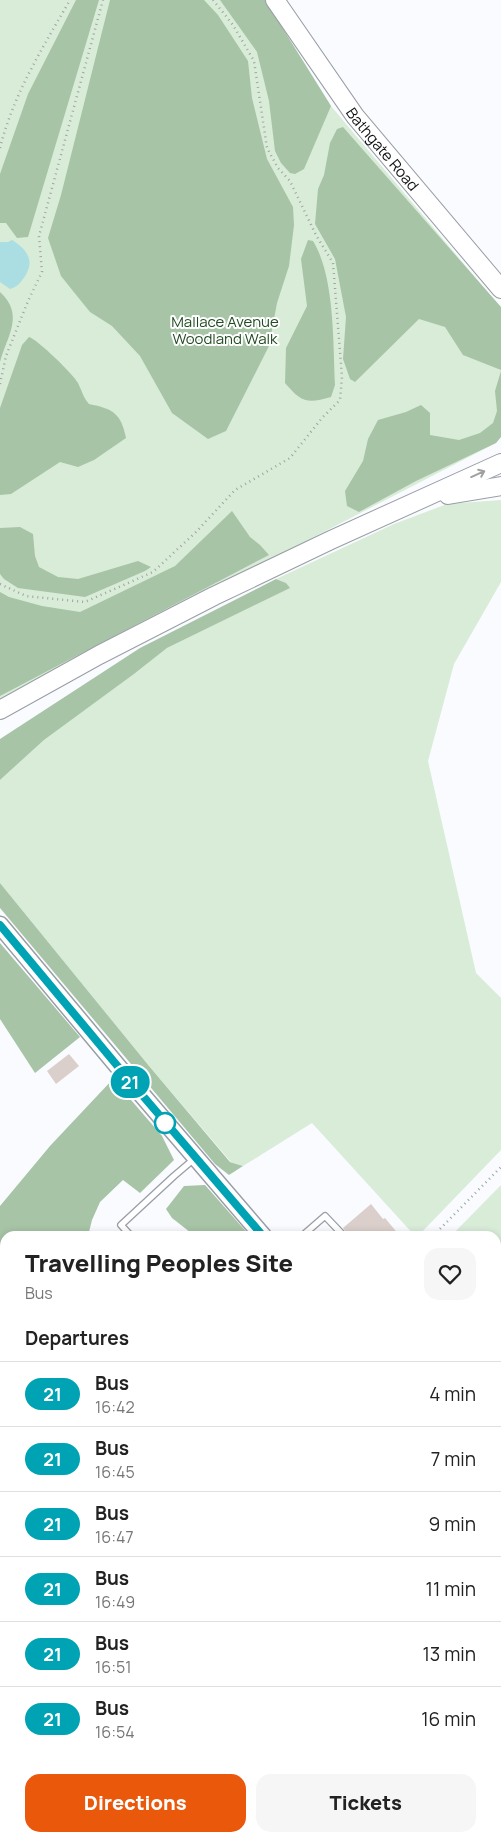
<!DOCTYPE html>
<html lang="en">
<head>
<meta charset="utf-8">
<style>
  :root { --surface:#fff; --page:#f6f6f6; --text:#222; --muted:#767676; --line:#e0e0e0; --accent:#ea580c }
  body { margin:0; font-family:Manrope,sans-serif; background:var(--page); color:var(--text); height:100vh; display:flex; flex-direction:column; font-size:19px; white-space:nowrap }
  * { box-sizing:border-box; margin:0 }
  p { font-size:16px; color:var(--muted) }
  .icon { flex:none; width:28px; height:28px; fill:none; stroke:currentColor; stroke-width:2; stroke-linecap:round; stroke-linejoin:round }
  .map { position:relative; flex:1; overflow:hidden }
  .sheet { position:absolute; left:0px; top:1231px; width:501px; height:611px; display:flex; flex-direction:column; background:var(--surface); border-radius:15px 15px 0 0; box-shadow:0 2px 8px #0003 }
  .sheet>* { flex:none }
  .badge { padding:0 10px; border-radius:16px; font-size:18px; line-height:32px }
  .map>.badge { position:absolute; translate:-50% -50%; box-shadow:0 0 0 2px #fff }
  h2 { padding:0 25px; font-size:19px; line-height:45px }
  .round { display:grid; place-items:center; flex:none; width:52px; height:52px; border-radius:15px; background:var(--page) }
  .overview { display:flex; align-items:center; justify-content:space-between; height:85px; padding:0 25px }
  h1 { font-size:24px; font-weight:800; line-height:38px }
  .button { display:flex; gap:10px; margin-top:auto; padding:10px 25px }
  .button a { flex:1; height:58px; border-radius:15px; background:var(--accent); color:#fff; font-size:20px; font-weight:800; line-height:58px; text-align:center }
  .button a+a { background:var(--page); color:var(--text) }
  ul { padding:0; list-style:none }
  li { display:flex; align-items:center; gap:15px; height:65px; padding:0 25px; border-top:1px solid var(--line) }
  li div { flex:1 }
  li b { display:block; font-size:19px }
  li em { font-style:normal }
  li .badge { min-width:55px; font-weight:700; text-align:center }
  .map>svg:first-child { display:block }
</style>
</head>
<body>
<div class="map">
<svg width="501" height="1842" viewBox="0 0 501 1842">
  <rect width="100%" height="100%" fill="#f9fbff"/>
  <!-- green -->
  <g fill="#d8ecd8">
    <path d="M0,0H265L331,106L501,308V436L496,443L0,699Z"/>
    <path d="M501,500V582L454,664L428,761L476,973L501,998V1150L418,1236H415L312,1123L243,1166L231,1162L149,1066L0,883V780L44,740L134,674L167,648L289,588L286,583L276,579L394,524L447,504Z"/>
    <path d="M501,1185V1302L496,1298V1236H451Z"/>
    <path d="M496,1543L501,1547V1587L496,1591Z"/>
    <path d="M0,1618L5,1624V1814H0Z"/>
  </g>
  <!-- forest -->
  <g fill="#a7c4a6">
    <path d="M76,0H99L28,237L17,238L6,223H0V174L28,94Z"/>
    <path d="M110,0H204L218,15L248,61L252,98L267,159L293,207L294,225L289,266L277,303L269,346L226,431L208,439L172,413L140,356L112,326L90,312L77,296L61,276L48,238L61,195Z"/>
    <path d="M220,0H265L331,106L304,169L295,174L290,173L281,163L275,151L269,101L257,52Z"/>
    <path d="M343,127L501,307V370L463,355L445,327L419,319L355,382L350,379L343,359L346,317L335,259L315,224L318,189L324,175L330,143L337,129Z"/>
    <path d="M308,240L313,241C335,277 333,343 335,385L331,397C307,404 301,402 285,383L286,348L307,306L301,259Z"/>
    <path d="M0,292C25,315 7,336 0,362Z"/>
    <path d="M29,337C37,339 74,375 78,383C82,391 83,397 89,404C113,409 121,413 126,438L94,460L78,467L60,462L11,494L0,495V408L22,345Z"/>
    <path d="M501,371V437L496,443L416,481L359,512L347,506L345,491L363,461L368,439L378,420L406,412L421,405L430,413V435L459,440L480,433L493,423L497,411L495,391Z"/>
    <path d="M232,511L250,537L260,545L269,555L0,696V592L9,597L42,606L80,612L175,566Z"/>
    <path d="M20,527L33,534L35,556L39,567L58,577L78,579L138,561L151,567L145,571L85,597L18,588L4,579L0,574V528Z"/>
    <path d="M276,579L286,583L290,588L167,648L134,674L44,740L0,780V739L140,648Z"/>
    <path d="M0,883L149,1066L230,1162L243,1166L229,1175L215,1164L0,908Z"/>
    <path d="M0,943L80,1037L35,1073L0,1019Z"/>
    <path d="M113,1079L162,1136L174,1160L140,1193L123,1180L100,1202L92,1220L88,1236H5V1624L0,1618V1206L50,1146Z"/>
    <path d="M205,1185L250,1236H195L172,1218L166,1209L184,1186Z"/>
    <path d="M496,1501L501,1505V1547L496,1543Z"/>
    <path d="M501,1587V1799H496V1591Z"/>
    <path d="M0,1814H5V1838H436L368,1842H172L170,1838L149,1842H0Z"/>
  </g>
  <!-- water -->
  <path fill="#aadee2" d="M12,240C28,250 36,262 23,279C19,285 16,287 10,289L0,282V242H8Z"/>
  <!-- building -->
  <g fill="#dbcfcb">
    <path d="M69,1054L79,1066L56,1084L47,1071Z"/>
    <path d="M371,1204L383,1219L385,1218L400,1236H349L343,1228Z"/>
  </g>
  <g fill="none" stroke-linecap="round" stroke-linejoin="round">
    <defs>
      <g id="lane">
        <path d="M131,1236L121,1225L174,1176L194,1159"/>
        <path d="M302,1236L325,1216L344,1236"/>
      </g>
      <path id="street" d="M496,1814H501"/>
      <g id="secondary">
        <path d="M0,925L125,1075L263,1236"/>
        <path d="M496,1481L501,1485"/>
      </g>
      <g id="primary">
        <path id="s1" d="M275,0L355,116L501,289"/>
        <path d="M448,495L501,486"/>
        <path d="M0,710L99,655L214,596L331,540L501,463"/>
      </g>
    </defs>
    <!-- lane casing -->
    <use href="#lane" stroke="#999ea6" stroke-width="8"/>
    <!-- street casing -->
    <use href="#street" stroke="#999ea6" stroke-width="14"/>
    <!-- secondary casing -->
    <use href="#secondary" stroke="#999ea6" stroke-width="19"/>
    <!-- primary casing -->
    <use href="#primary" stroke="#999ea6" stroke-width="20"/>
    <!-- path -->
    <g stroke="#a1a3a7" stroke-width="2.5" stroke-dasharray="1 4" stroke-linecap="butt">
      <path d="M0,148C13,95 43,47 70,0"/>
      <path d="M0,384L6,356L28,301L42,272L39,236L103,0"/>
      <path d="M0,584L26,596L85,602L153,572L196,532L235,490L290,458L322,418L340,400L342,377L333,263L316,235L290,181L278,168L267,148L254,61L233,25L213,0"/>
      <path d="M433,1236L501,1167"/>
    </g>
    <!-- lane -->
    <use href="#lane" stroke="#fff" stroke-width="5.5"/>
    <!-- street -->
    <use href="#street" stroke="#fff" stroke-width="11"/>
    <!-- secondary -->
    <use href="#secondary" stroke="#fff" stroke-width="16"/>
    <!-- primary -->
    <use href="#primary" stroke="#fff" stroke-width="18"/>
  </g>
  <!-- one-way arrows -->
  <defs><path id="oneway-shaft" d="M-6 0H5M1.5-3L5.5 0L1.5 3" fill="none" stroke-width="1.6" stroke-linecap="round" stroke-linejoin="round" transform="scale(1.25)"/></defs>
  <use stroke="#9fa0a1" href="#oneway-shaft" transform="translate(478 474) rotate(-24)"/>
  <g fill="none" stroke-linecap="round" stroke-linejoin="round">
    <defs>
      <path id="line" d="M0,925L125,1075L263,1236"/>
    </defs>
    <!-- line casing -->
    <use href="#line" stroke="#fff" stroke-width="11"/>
    <!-- line -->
    <use href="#line" stroke="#00a3b4" stroke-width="8"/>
  </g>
  <!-- markers -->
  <circle fill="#fff" stroke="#00a3b4" stroke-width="2.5" cx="165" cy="1123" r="10"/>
  <g text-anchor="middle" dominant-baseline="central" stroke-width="4" stroke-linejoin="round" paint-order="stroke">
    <!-- street labels -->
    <g font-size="15" fill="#101215" stroke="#fff">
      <text stroke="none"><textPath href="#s1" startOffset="184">Bathgate Road</textPath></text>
    </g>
    <!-- park labels -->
    <g font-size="15" fill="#214b22" stroke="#fff">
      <text x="225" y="321">Mallace Avenue<tspan x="225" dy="17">Woodland Walk</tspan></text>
    </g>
  </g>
</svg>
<b class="badge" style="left:130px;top:1082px;background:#00a3b4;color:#fff">21</b>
<section class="sheet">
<div class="overview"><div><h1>Travelling Peoples Site</h1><p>Bus</p></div><a class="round"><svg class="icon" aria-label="heart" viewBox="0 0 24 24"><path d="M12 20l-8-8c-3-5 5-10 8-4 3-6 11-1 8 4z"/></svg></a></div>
<h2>Departures</h2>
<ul>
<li><span class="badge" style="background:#00a3b4;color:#fff">21</span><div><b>Bus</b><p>16:42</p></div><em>4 min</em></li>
<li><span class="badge" style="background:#00a3b4;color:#fff">21</span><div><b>Bus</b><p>16:45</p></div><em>7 min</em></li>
<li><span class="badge" style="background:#00a3b4;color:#fff">21</span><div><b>Bus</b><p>16:47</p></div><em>9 min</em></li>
<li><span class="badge" style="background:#00a3b4;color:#fff">21</span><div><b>Bus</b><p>16:49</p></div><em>11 min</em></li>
<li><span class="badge" style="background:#00a3b4;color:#fff">21</span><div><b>Bus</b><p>16:51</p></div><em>13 min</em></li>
<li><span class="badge" style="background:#00a3b4;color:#fff">21</span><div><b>Bus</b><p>16:54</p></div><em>16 min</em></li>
</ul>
<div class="button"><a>Directions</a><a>Tickets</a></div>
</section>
</div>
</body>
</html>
